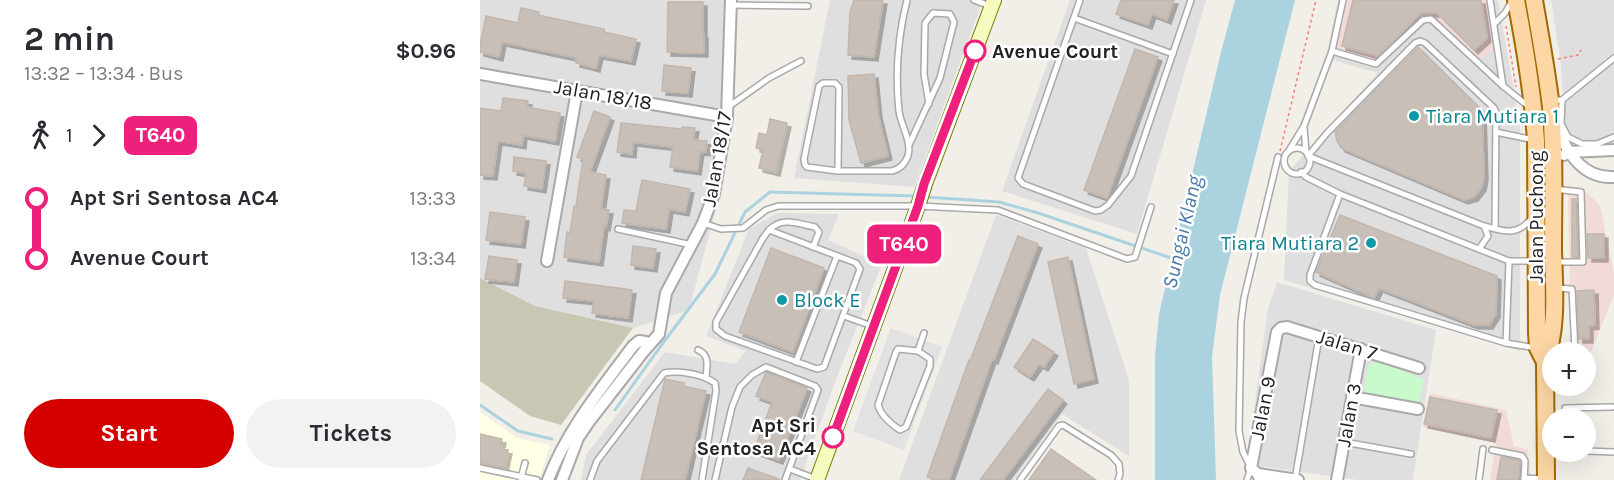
<!DOCTYPE html>
<html lang="en">
<head>
<meta charset="utf-8">
<style>
  :root { --surface:#fff; --page:#f2f2f3; --text:#2b2b33; --muted:#7c7c81; --accent:#d40000 }
  body { margin:0; font-family:Karla,sans-serif; background:var(--page); color:var(--text); height:100vh; display:flex; flex-direction:column; font-size:22px; white-space:nowrap }
  * { box-sizing:border-box; margin:0 }
  p { font-size:20px; color:var(--muted) }
  .icon { flex:none; width:33px; height:33px; fill:none; stroke:currentColor; stroke-width:2; stroke-linecap:round; stroke-linejoin:round }
  .map { position:relative; flex:1; overflow:hidden }
  .panel { display:flex; flex-direction:column; background:var(--surface); width:480px }
  .panel>* { flex:none }
  .badge { padding:0 12px; border-radius:9px; font-size:21px; line-height:39px }
  .tools { position:absolute; left:1062px; top:342px; display:grid; gap:12px }
  .tools a { display:grid; place-items:center; width:54px; height:54px; border-radius:50%; background:var(--surface); box-shadow:0 6px 24px #0002; font-size:30px }
  .map>.badge { position:absolute; translate:-50% -50%; box-shadow:0 0 0 3px #fff }
  .legs { display:flex; align-items:center; gap:9px; height:66px; padding:0 24px; font-size:20px }
  .legs p { margin-inline-start:auto }
  .headline { display:flex; align-items:center; justify-content:space-between; height:102px; padding:0 24px }
  h1 { font-size:33px; font-weight:700; line-height:45px }
  .cta { display:flex; gap:12px; margin-top:auto; padding:12px 24px }
  .cta a { flex:1; height:69px; border-radius:36px; background:var(--accent); color:#fff; font-size:24px; font-weight:700; line-height:69px; text-align:center }
  .cta a+a { background:var(--page); color:var(--text) }
  ul { padding:0 24px; list-style:none }
  li { display:flex; align-items:center; gap:21px; height:60px; font-size:22px }
  li i { display:grid; place-items:center; width:9px; height:100%; margin:0 8px; background:currentColor }
  li i::after { content:''; width:15px; height:15px; margin:-8px; border:4px solid; border-radius:50%; background:var(--surface) }
  li p { margin-inline-start:auto }
  li:first-child i { background:linear-gradient(#0000 50%,currentColor 0) }
  li:last-child i { background:linear-gradient(currentColor 50%,#0000 0) }
  main { display:flex; flex:1; min-height:0 }
  .map>svg:first-child { display:block }
</style>
</head>
<body>
<main>
<section class="panel">
<div class="headline"><div><h1>2 min</h1><p>13:32 – 13:34 · Bus</p></div><b>$0.96</b></div>
<div class="legs"><svg class="icon" aria-label="walk" viewBox="0 0 24 24"><circle cx="13" cy="4" r="2"/><path d="M13 8l-2 6 4 7M11 14l-3 7M7 12l3-4h3l4 4"/></svg>1<svg class="icon" aria-label="forward" viewBox="0 0 24 24"><path d="M9 5l7 7-7 7"/></svg><b class="badge" style="background:#ed207b;color:#fff">T640</b></div>
<ul>
<li><i style="color:#ed207b"></i><b>Apt Sri Sentosa AC4</b><p>13:33</p></li>
<li><i style="color:#ed207b"></i><b>Avenue Court</b><p>13:34</p></li>
</ul>
<div class="cta"><a>Start</a><a>Tickets</a></div>
</section>
<div class="map">
<svg width="1134" height="480" viewBox="0 0 1134 480">
  <defs>
    <filter id="shadow"><feDropShadow dx="4" dy="4" stdDeviation="0" flood-color="#0004"/></filter>
  </defs>
  <rect width="100%" height="100%" fill="#f2efe9"/>
  <!-- residential -->
  <g fill="#e0dfdf">
    <path d="M0,0H250L242,187L209,310L153,328L55,306L0,278Z"/>
    <path d="M350,0H503L434,187L314,178Z"/>
    <path d="M590,0H726L657,234L522,191Z"/>
    <path d="M858,0H1018L1040,124V351L804,280L809,171L898,73L846,58Z"/>
    <path d="M1071,0H1134V143L1133,144H1102L1096,141L1085,128L1080,109L1083,93L1080,58Z"/>
    <path d="M297,213L359,214L348,240L402,264L355,382L320,480H101L106,455L185,352L255,364L266,351L226,336L269,229Z"/>
    <path d="M516,215L606,248L649,380V456L582,414L534,480H419Z"/>
    <path d="M797,282L956,330L933,480H878L779,466L769,445L788,309Z"/>
  </g>
  <!-- commercial -->
  <g fill="#f2dad9">
    <path d="M867,0H1008L1016,47L999,60L952,16L941,19L895,61L856,48Z"/>
    <path d="M1088,186L1101,188L1120,205L1134,274V295L1106,364V352H1091Z"/>
    <path d="M950,393L1026,410L1034,446L1048,450L1051,480H1010L1016,443L943,427Z"/>
  </g>
  <!-- education -->
  <path fill="#ffffe5" d="M0,412L37,438L70,445L59,480H0Z"/>
  <!-- construction -->
  <path fill="#c7c7b4" d="M0,278L55,306L153,328L81,425L50,416L0,381Z"/>
  <!-- park -->
  <path fill="#c8facc" d="M899,361L944,380L939,402L889,395L884,389L889,365Z"/>
  <!-- parking -->
  <path fill="#e2e2e2" d="M411,328L462,347L424,450L373,431Z"/>
  <!-- water -->
  <path fill="#aad3df" d="M755,0H815L740,295L732,357L736,480H675V356L679,314L741,52Z"/>
  <g fill="none" stroke-linecap="round" stroke-linejoin="round">
    <!-- stream -->
    <g stroke="#aad3df" stroke-width="3">
      <path d="M446,197L519,202L558,213L694,259"/>
      <path d="M0,405L38,431L72,439"/>
      <path d="M135,410L180,347L235,274L265,212L290,192L436,196"/>
    </g>
  </g>
  <!-- building -->
  <g fill="#c7bfb8" stroke="#c4b6ab" stroke-width="1.5" filter="url(#shadow)">
    <path d="M374,0H403L394,57L368,55L370,12Z"/>
    <path d="M641,0H694L687,20L672,14L668,25L636,14Z"/>
    <path d="M873,0H1001L1007,38L994,50L957,13H941L898,56L862,46Z"/>
    <path d="M188,2H223V34H224V53L187,52Z"/>
    <path d="M41,8L59,12L58,15L124,29V32L156,39L151,61L119,55L116,68L96,63L97,58L22,42L19,57L0,52V45L6,16L38,23Z"/>
    <path d="M938,47L1002,110L1004,176L1002,187L994,197L984,200L861,148L857,141L855,132Z"/>
    <path d="M655,49L678,57L627,198L604,190Z"/>
    <path d="M184,65L211,68L208,93L182,91Z"/>
    <path d="M394,74L398,114L408,156L381,163L369,120L368,76Z"/>
    <path d="M23,98L48,101L47,107L80,113L75,141L43,135L42,145L18,141L13,176L0,175V108L21,111Z"/>
    <path d="M114,111L130,117L110,172L126,175L121,209L129,210L126,227L124,226L119,262L84,257L87,232L90,233L94,206H96L103,159L97,157Z"/>
    <path d="M290,119L307,123L296,172L279,168L283,150L276,148L279,133L287,135Z"/>
    <path d="M141,123L201,129L202,127L215,128L213,140L227,141L226,152L220,151L217,171L190,167L193,147L153,142L152,154L137,152Z"/>
    <path d="M34,157L66,161L62,189L44,186L46,173L33,171Z"/>
    <path d="M162,180L210,189L205,212L189,209L186,229L142,223L144,210L156,211Z"/>
    <path d="M1092,199H1096L1098,257H1092Z"/>
    <path d="M10,212L45,217L41,244L6,240Z"/>
    <path d="M860,215L1017,276L1016,314L1009,325H994L899,288L894,298L836,272Z"/>
    <path d="M1107,234H1124V258H1108Z"/>
    <path d="M538,236L558,244L514,360L512,359L469,480H457L447,477L489,360L490,361Z"/>
    <path d="M153,246L176,249L173,268L151,265Z"/>
    <path d="M291,248L344,268L313,352L259,332Z"/>
    <path d="M9,256L37,260L34,282L5,279Z"/>
    <path d="M588,257L614,379L594,384L568,262Z"/>
    <path d="M85,281L152,290L148,318L112,313L114,301L83,298Z"/>
    <path d="M1114,290L1115,325L1109,326V339H1099L1097,291Z"/>
    <path d="M553,339L574,352L564,367L559,364L550,377L534,367Z"/>
    <path d="M286,372L327,388L299,460L274,451L292,402L276,396Z"/>
    <path d="M185,379L204,383L203,386L226,391L205,480H161Z"/>
    <path d="M568,389L583,400L523,480H500Z"/>
    <path d="M950,397L1017,410L1011,438L944,424Z"/>
    <path d="M0,434L22,439L20,449L28,450L24,468L0,463Z"/>
    <path d="M571,449L616,480H549Z"/>
    <path d="M1021,457L1039,460L1040,462L1038,480H1017Z"/>
    <path d="M268,468L299,479L298,480H263Z"/>
  </g>
  <g fill="none" stroke-linecap="round" stroke-linejoin="round">
    <defs>
      <g id="lane">
        <path d="M494,0L510,6"/>
        <path d="M600,0L538,178L543,184L615,211L621,210L628,205L651,176L711,0"/>
        <path d="M1010,0L1023,86"/>
        <path d="M251,5L328,6"/>
        <path d="M594,18L693,54"/>
        <path d="M1015,23L1025,13L1032,1"/>
        <path d="M852,51L896,64L943,20L951,19L1023,86L1048,106"/>
        <path d="M1078,100H1082L1134,58"/>
        <path d="M1082,100L1081,124L1088,137L1102,144H1117L1134,137"/>
        <path d="M248,107L289,78L321,61"/>
        <path d="M824,128L826,152"/>
        <path d="M1016,132L1054,140"/>
        <path d="M429,145L460,78L474,22L470,14L453,13L445,23L444,74L449,104"/>
        <circle cx="817" cy="161" r="13"/>
        <path d="M808,152L824,126L852,51L863,0"/>
        <path d="M358,171L359,87L355,83H343L339,86L324,159L325,165L327,167L358,171H412C420,169 425,164 428,156C432,141 421,126 419,111C415,74 418,36 427,0"/>
        <path d="M821,172L826,177L860,194L1029,261H1053"/>
        <path d="M1074,189L1101,192L1103,262H1077"/>
        <path d="M860,194L830,275V281L835,285L1026,343L1056,348"/>
        <path d="M223,223L241,229L263,228L286,210L298,206H438L518,210L647,259L655,257L671,207"/>
        <path d="M138,229L212,245"/>
        <path d="M1015,229L1016,112L1014,108L945,43L940,41L935,43L847,133L828,156L1004,226C1025,231 1036,237 1052,218"/>
        <path d="M289,230L376,263L380,269L344,367L337,369L245,336L236,329V322L283,238Z"/>
        <path d="M289,230C303,216 318,224 335,227L339,232L333,247"/>
        <path d="M999,249L1008,236L1004,226"/>
        <path d="M1076,288L1092,289L1095,352"/>
        <path d="M364,316L392,326"/>
        <path d="M1026,343L1029,261"/>
        <path d="M418,349L438,351L450,359V366L426,427L420,430C411,424 401,416 398,405L416,352Z"/>
        <path d="M218,350C230,355 227,366 226,377"/>
        <path d="M438,351L444,333"/>
        <path d="M316,362L357,256"/>
        <path d="M1085,418V408L1132,407"/>
        <path d="M864,442L931,454"/>
        <path d="M1012,450L1042,456L1045,461L1044,480"/>
        <path d="M1106,451L1134,452"/>
        <path d="M0,468L57,480"/>
        <path d="M310,469L336,479"/>
        <path d="M41,478L45,463"/>
        <path d="M1044,478L1064,479"/>
        <path d="M110,480L117,461L184,373C199,370 222,374 235,383L236,391L222,480"/>
        <path d="M235,480L252,407L260,387L272,375L286,367L335,386L338,390L305,480"/>
        <path d="M540,480L579,426L583,425L631,455L639,464L640,474L638,480"/>
        <path d="M767,480L771,468L763,452L759,431L761,322L764,298L798,157"/>
        <path d="M815,480L839,337"/>
        <path d="M999,480L1003,449"/>
      </g>
      <g id="street">
        <path d="M0,74L247,117"/>
        <path d="M1077,126C1086,152 1103,179 1134,177"/>
        <path d="M1084,155L1088,152L1134,150"/>
        <path d="M67,261L97,91"/>
        <path d="M872,397L938,409"/>
        <path d="M778,474L818,480"/>
        <path d="M68,480C87,430 121,389 153,346L159,341L166,342L169,345"/>
        <path d="M82,480L98,438L108,423L164,351L179,334L186,293L223,223L234,194L247,117L251,0"/>
        <path d="M780,480L778,474L771,468L797,332L801,328L807,327L939,368"/>
        <path d="M857,480L881,349"/>
      </g>
      <path id="secondary" d="M337,480L438,206L445,184L514,0"/>
      <g id="primary">
        <path d="M1036,0C1045,47 1053,93 1056,141L1057,333L1058,348L1065,362"/>
        <path d="M1054,0C1060,36 1067,72 1071,108C1075,155 1073,203 1073,250C1074,287 1078,327 1065,362L1066,480"/>
      </g>
    </defs>
    <!-- lane casing -->
    <use href="#lane" stroke="#a9a9a9" stroke-width="8"/>
    <!-- street casing -->
    <use href="#street" stroke="#a9a9a9" stroke-width="14"/>
    <!-- secondary casing -->
    <use href="#secondary" stroke="#707d05" stroke-width="16"/>
    <!-- primary casing -->
    <use href="#primary" stroke="#a06b00" stroke-width="20"/>
    <!-- path -->
    <g stroke="#fa8072" stroke-width="1.5" stroke-dasharray="3 3" stroke-linecap="butt">
      <path d="M1026,26L1036,87"/>
      <path d="M1078,59L1098,55L1101,50"/>
      <path d="M800,151L836,0"/>
    </g>
    <!-- lane -->
    <use href="#lane" stroke="#fff" stroke-width="5"/>
    <!-- street -->
    <use href="#street" stroke="#fff" stroke-width="10"/>
    <!-- secondary -->
    <use href="#secondary" stroke="#f7fabf" stroke-width="14"/>
    <!-- primary -->
    <use href="#primary" stroke="#fcd6a4" stroke-width="16"/>
  </g>
  <g fill="none" stroke-linecap="round" stroke-linejoin="round">
    <defs>
      <path id="line-1" d="M353,437L438,206L444,184L495,51"/>
    </defs>
    <!-- line-1 casing -->
    <use href="#line-1" stroke="#fff" stroke-width="14"/>
    <!-- line-1 -->
    <use href="#line-1" stroke="#ed207b" stroke-width="9"/>
  </g>
  <!-- markers -->
  <g fill="#fff" stroke="#ed207b" stroke-width="3">
    <circle cx="495" cy="51" r="10"/>
    <circle cx="353" cy="437" r="10"/>
  </g>
  <g fill="#0f9aa8" stroke="#fff" stroke-width="2">
    <circle cx="934" cy="116" r="6"/>
    <circle cx="891" cy="243" r="6"/>
    <circle cx="302" cy="300" r="6"/>
  </g>
  <g text-anchor="middle" dominant-baseline="central" stroke-width="5" stroke-linejoin="round" paint-order="stroke">
    <!-- stop labels -->
    <g font-size="20" font-weight="bold" fill="#222" stroke="#fff" text-anchor="start">
      <text x="512" y="51">Avenue Court</text>
      <text x="336" y="425" text-anchor="end">Apt Sri<tspan x="336" dy="23">Sentosa AC4</tspan></text>
    </g>
    <!-- street labels -->
    <g font-size="20" fill="#222" stroke="#fff">
      <text transform="translate(123 95) rotate(10)">Jalan 18/18</text>
      <text transform="translate(237 159) rotate(-80)">Jalan 18/17</text>
      <text transform="translate(1056 217) rotate(-90)">Jalan Puchong</text>
      <text transform="translate(867 345) rotate(17)">Jalan 7</text>
      <text transform="translate(783 408) rotate(-79)">Jalan 9</text>
      <text transform="translate(869 415) rotate(-80)">Jalan 3</text>
    </g>
    <!-- culture labels -->
    <g font-size="20" fill="#0d838f" stroke="#fff" text-anchor="start">
      <text x="946" y="116">Tiara Mutiara 1</text>
      <text x="879" y="243" text-anchor="end">Tiara Mutiara 2</text>
      <text x="314" y="300">Block E</text>
    </g>
    <!-- water labels -->
    <g font-size="21" font-style="italic" fill="#4a7aab" stroke="#fff">
      <text transform="translate(702 232) rotate(-77)">Sungai Klang</text>
    </g>
  </g>
</svg>
<div class="tools">
<a>+</a>
<a>−</a>
</div>
<b class="badge" style="left:424px;top:244px;background:#ed207b;color:#fff">T640</b>
</div>
</main>
</body>
</html>
